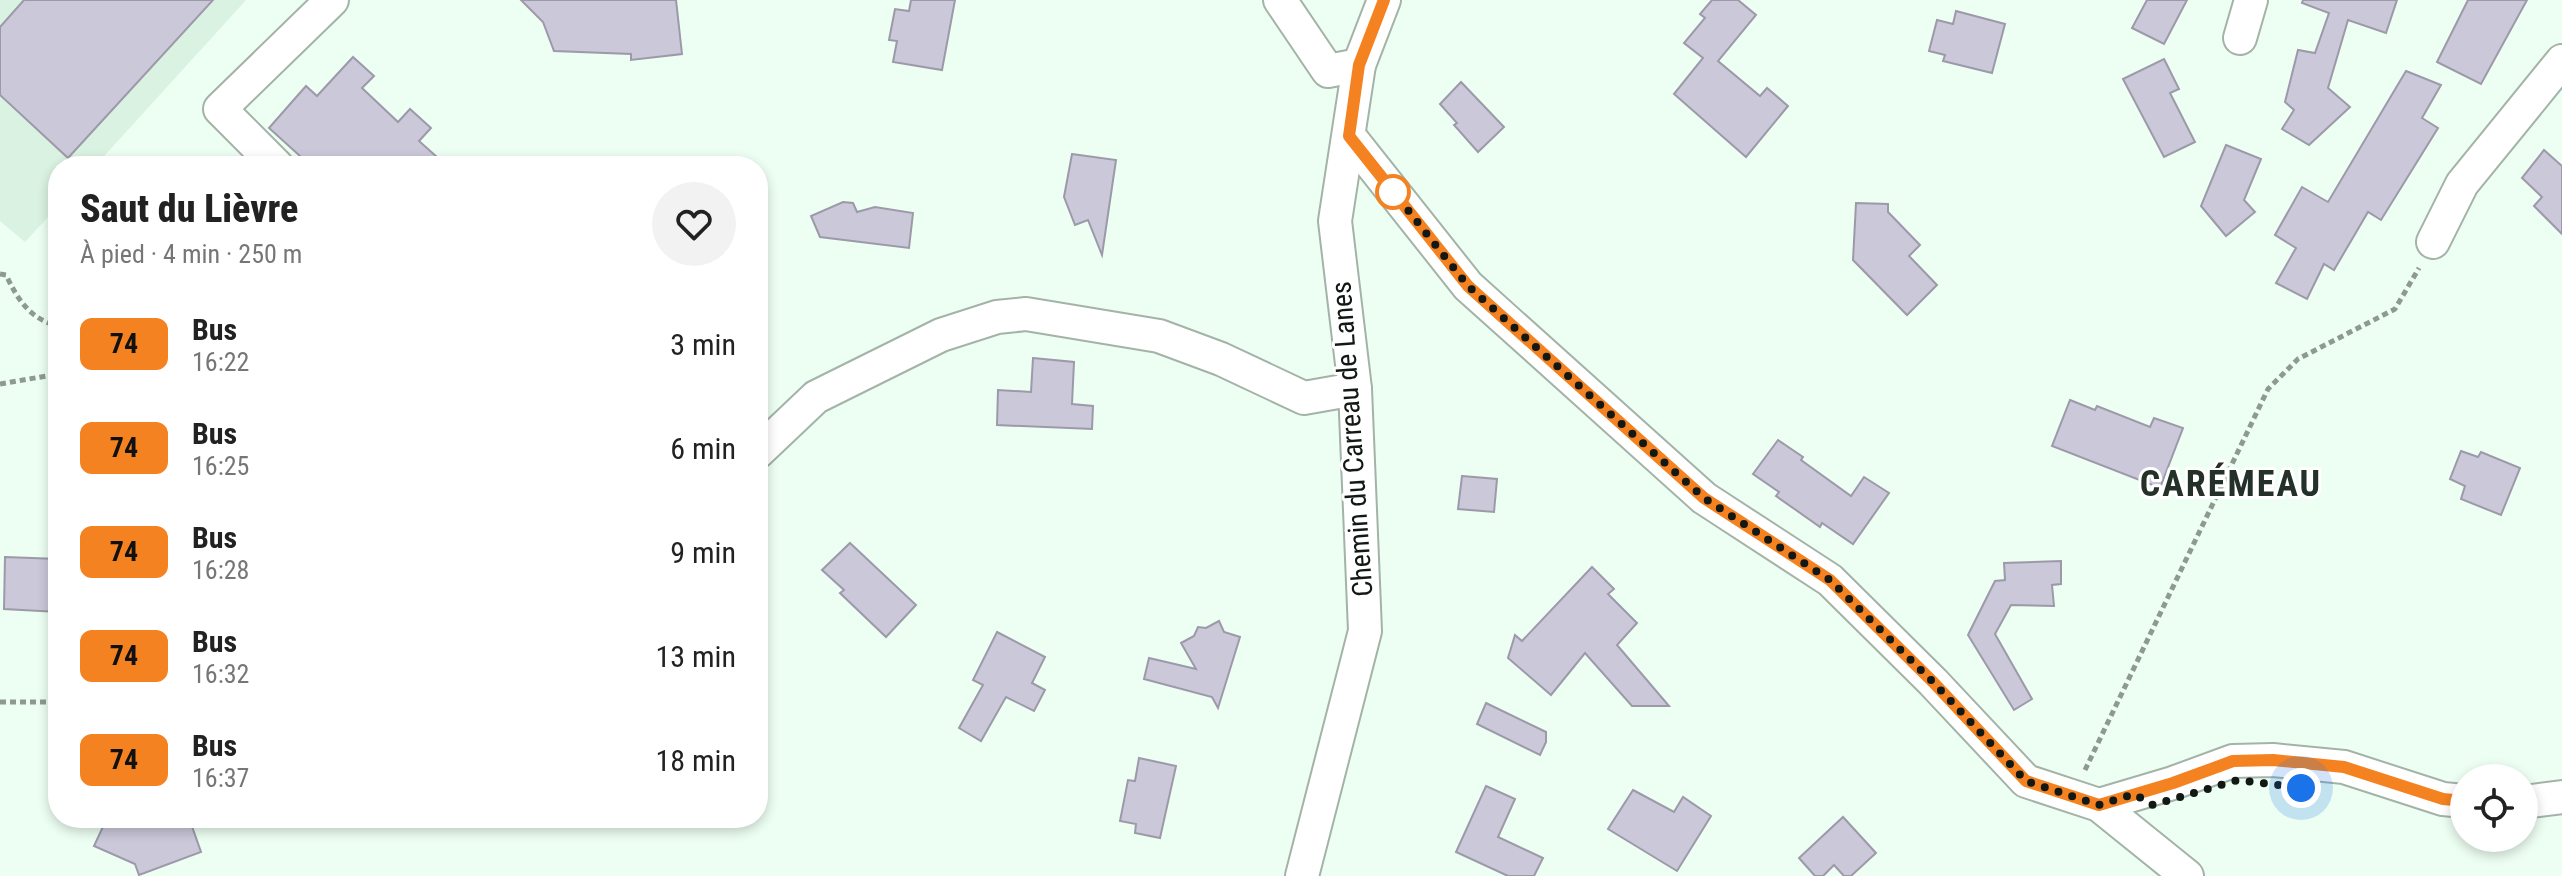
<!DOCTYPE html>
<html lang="fr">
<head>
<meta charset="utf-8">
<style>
  :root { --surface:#fff; --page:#f2f2f2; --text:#222; --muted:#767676 }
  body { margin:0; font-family:"Roboto Condensed",sans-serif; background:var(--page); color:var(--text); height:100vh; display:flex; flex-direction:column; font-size:30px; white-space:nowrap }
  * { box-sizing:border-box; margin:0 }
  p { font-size:26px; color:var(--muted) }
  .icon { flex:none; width:44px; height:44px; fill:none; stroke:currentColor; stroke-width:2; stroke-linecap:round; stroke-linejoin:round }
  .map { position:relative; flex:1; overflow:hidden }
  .panel { position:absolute; left:48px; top:156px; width:720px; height:672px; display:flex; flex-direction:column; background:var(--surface); border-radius:32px; box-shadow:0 4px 12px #0003 }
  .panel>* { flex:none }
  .badge { padding:0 16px; border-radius:12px; font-size:28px; line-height:52px }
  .tools { position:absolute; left:2450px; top:764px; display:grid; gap:16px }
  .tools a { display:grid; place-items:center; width:88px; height:88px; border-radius:50%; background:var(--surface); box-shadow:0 4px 12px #0003; font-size:40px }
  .you { position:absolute; width:40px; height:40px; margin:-20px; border:6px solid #fff; border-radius:50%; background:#1a73e8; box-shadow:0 0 0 12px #1a73e833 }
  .map>.badge { position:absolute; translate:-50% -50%; box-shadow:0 0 0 4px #fff }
  .round { display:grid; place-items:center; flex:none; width:84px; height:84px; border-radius:42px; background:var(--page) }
  .overview { display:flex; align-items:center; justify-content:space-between; height:136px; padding:0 32px }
  h1 { font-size:38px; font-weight:800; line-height:60px }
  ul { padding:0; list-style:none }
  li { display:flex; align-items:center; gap:24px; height:104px; padding:0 32px }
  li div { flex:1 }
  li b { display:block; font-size:30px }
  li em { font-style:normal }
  li .badge { min-width:88px; font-weight:700; text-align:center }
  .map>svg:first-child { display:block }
</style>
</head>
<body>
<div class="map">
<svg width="2562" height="876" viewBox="0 0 2562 876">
  <rect width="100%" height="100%" fill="#edfef2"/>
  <!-- built -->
  <path fill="#daf2e1" d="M0,0H246L95,166H58V206L25,242L0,221Z"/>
  <!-- building -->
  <g fill="#cac8d9" stroke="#9c99a9" stroke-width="2">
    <path d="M24,0H213L68,158L0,95V27Z"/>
    <path d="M521,0H676L682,54L631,60V54L554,51L543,22Z"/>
    <path d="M911,0H955L942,70L893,62L897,41L889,40L895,9L909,11Z"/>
    <path d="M1712,0H1738L1756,15L1718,61L1760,96L1767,88L1788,106L1746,157L1674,94L1703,58L1684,43L1705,18L1700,14Z"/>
    <path d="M2147,0H2187L2164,44L2132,28Z"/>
    <path d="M2303,0H2397L2386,33L2348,20L2328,88L2350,107L2309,145L2282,129L2294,110L2285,102L2298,50L2315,53L2329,13L2302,3Z"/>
    <path d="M2468,0H2527L2481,84L2437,62Z"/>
    <path d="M1956,11L2005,24L1992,73L1943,61L1945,55L1929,51L1937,20L1953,24Z"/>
    <path d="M353,57L374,76L362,88L398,122L410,109L431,128L419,141L447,166H311L269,128L306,86L317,96Z"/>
    <path d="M2164,59L2179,89L2170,93L2195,142L2164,157L2123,79Z"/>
    <path d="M2406,71L2441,85L2422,118L2438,128L2381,220L2368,212L2334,270L2324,264L2307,299L2276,283L2296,248L2275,235L2302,187L2328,202Z"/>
    <path d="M1461,82L1504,127L1478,152L1454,125L1457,123L1440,104Z"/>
    <path d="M2226,145L2261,159L2244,200L2255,212L2226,236L2201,206Z"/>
    <path d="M2544,150L2562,166V234L2534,206L2542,197L2522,178Z"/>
    <path d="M1072,154L1116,160L1102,255L1088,220L1075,225L1064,197Z"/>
    <path d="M843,202L853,203L857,212L875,207L913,213L909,248L820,237L811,216Z"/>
    <path d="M1856,203L1888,204V212L1920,245L1909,256L1937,285L1907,315L1853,260Z"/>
    <path d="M1033,358L1074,362L1072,404L1093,406L1092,429L997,425L998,390L1031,392Z"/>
    <path d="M2070,400L2095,410L2097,406L2150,427L2154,418L2183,428L2160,488L2052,446Z"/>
    <path d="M1778,440L1803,457L1801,460L1851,496L1864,477L1889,493L1853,544L1822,523L1820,527L1776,496L1779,492L1753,474Z"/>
    <path d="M2461,451L2478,457L2481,452L2520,468L2501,515L2461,499L2465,486L2450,479Z"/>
    <path d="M1462,476L1497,479L1494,512L1458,509Z"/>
    <path d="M850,543L916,605L886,637L840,593L844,590L822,570Z"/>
    <path d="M5,557L58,559V612L4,609Z"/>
    <path d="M2061,561V584L2052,585L2054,606L2011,605L1995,634L2032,699L2014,710L1968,635L1995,581L2005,580L2004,563Z"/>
    <path d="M1592,567L1614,589L1608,594L1637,623L1617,645L1669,706H1632L1585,653L1551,695L1508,658L1515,635L1522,641Z"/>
    <path d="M1219,621L1224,632L1240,637L1218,708L1212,697L1144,679L1149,658L1196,669L1181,643L1194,636L1198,627L1206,628Z"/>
    <path d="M997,632L1045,657L1032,683L1045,690L1034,711L1006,697L981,741L959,728L983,685L973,680Z"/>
    <path d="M1486,703L1546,732V742L1540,755L1477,724Z"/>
    <path d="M1139,758L1176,766L1160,838L1135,833L1136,824L1120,821L1128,780L1135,781Z"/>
    <path d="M1486,786L1515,799L1498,837L1543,858L1534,876H1508L1456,852Z"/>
    <path d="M1633,790L1674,812L1683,797L1711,816L1677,871L1608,829Z"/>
    <path d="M1843,817L1876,853L1851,876H1844L1834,865L1823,876H1815L1799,858Z"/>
    <path d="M107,818H189L201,852L139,875L135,864L94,846Z"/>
  </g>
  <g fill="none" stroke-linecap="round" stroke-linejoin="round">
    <defs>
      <g id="minor">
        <path d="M1280,0L1328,71L1359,65"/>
        <path d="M2240,38L2251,0"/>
        <path d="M1349,136L1468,286L1704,498L1830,580L1933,682L2026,781L2099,805L2187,876"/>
        <path d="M277,166L220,109L332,0"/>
        <path d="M2433,242L2462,184L2562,61"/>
        <path d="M758,452L816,397L941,335L997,317L1026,314L1159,336L1221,359L1304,398L1355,389"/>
        <path d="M2524,802L2562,797"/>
        <path d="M2099,805L2173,783L2233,761L2273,760L2344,767L2443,799L2464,801"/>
        <path d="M1302,876L1365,631L1355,389L1335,221L1359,65L1384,0"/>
      </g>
    </defs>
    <!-- minor casing -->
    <use href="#minor" stroke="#a3b3a8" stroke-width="36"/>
    <!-- path -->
    <g stroke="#8e9a91" stroke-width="5" stroke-dasharray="6 4" stroke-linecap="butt">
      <path d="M0,274L6,275C18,300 30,319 58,326"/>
      <path d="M0,384L58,374"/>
      <path d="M0,702H58"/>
      <path d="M2085,770L2268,389L2298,359L2395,309L2419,268"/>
    </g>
    <!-- minor -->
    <use href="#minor" stroke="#fff" stroke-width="32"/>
  </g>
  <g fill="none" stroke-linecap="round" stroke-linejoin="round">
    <defs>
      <path id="line" d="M1384,0L1359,65L1349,136L1468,286L1704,498L1830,580L1933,682L2026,781L2099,805L2173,783L2233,761L2273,760L2344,767L2443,799L2464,801"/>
    </defs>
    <!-- line casing -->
    <use href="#line" stroke="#fff" stroke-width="18"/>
    <!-- line -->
    <use href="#line" stroke="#f58220" stroke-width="12"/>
    <!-- walk -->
    <path stroke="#121814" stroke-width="8" stroke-dasharray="0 14.4" d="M1393,192L1392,190L1468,286L1704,498L1830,580L1933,682L2026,781L2099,805L2134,794L2153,805L2238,780L2301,788"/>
  </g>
  <!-- markers -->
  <circle fill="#fff" stroke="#f58220" stroke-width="4" cx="1393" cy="192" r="16"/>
  <g text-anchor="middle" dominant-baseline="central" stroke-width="6" stroke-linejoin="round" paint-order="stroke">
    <!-- street labels -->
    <g font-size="28" fill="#121814" stroke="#fff">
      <text transform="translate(1352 439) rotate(-94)">Chemin du Carreau de Lanes</text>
    </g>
    <!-- district labels -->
    <g font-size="36" font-weight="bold" letter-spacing="2" fill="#243129" stroke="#fff">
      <text x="2231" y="484">CARÉMEAU</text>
    </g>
  </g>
</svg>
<div class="tools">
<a><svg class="icon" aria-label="locate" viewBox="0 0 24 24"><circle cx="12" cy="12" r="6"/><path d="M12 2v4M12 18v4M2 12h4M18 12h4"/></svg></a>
</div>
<div class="you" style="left:2301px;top:788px"></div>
<section class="panel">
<div class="overview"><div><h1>Saut du Lièvre</h1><p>À pied · 4 min · 250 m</p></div><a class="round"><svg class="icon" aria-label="heart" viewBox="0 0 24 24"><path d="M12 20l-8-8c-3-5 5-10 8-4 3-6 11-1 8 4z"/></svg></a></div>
<ul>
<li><span class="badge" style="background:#f58220;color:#111">74</span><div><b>Bus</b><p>16:22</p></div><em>3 min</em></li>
<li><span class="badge" style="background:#f58220;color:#111">74</span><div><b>Bus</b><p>16:25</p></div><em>6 min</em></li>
<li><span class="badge" style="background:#f58220;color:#111">74</span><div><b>Bus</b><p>16:28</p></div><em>9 min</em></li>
<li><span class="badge" style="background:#f58220;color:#111">74</span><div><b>Bus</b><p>16:32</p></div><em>13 min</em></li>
<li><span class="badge" style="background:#f58220;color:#111">74</span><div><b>Bus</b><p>16:37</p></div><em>18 min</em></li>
</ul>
</section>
</div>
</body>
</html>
